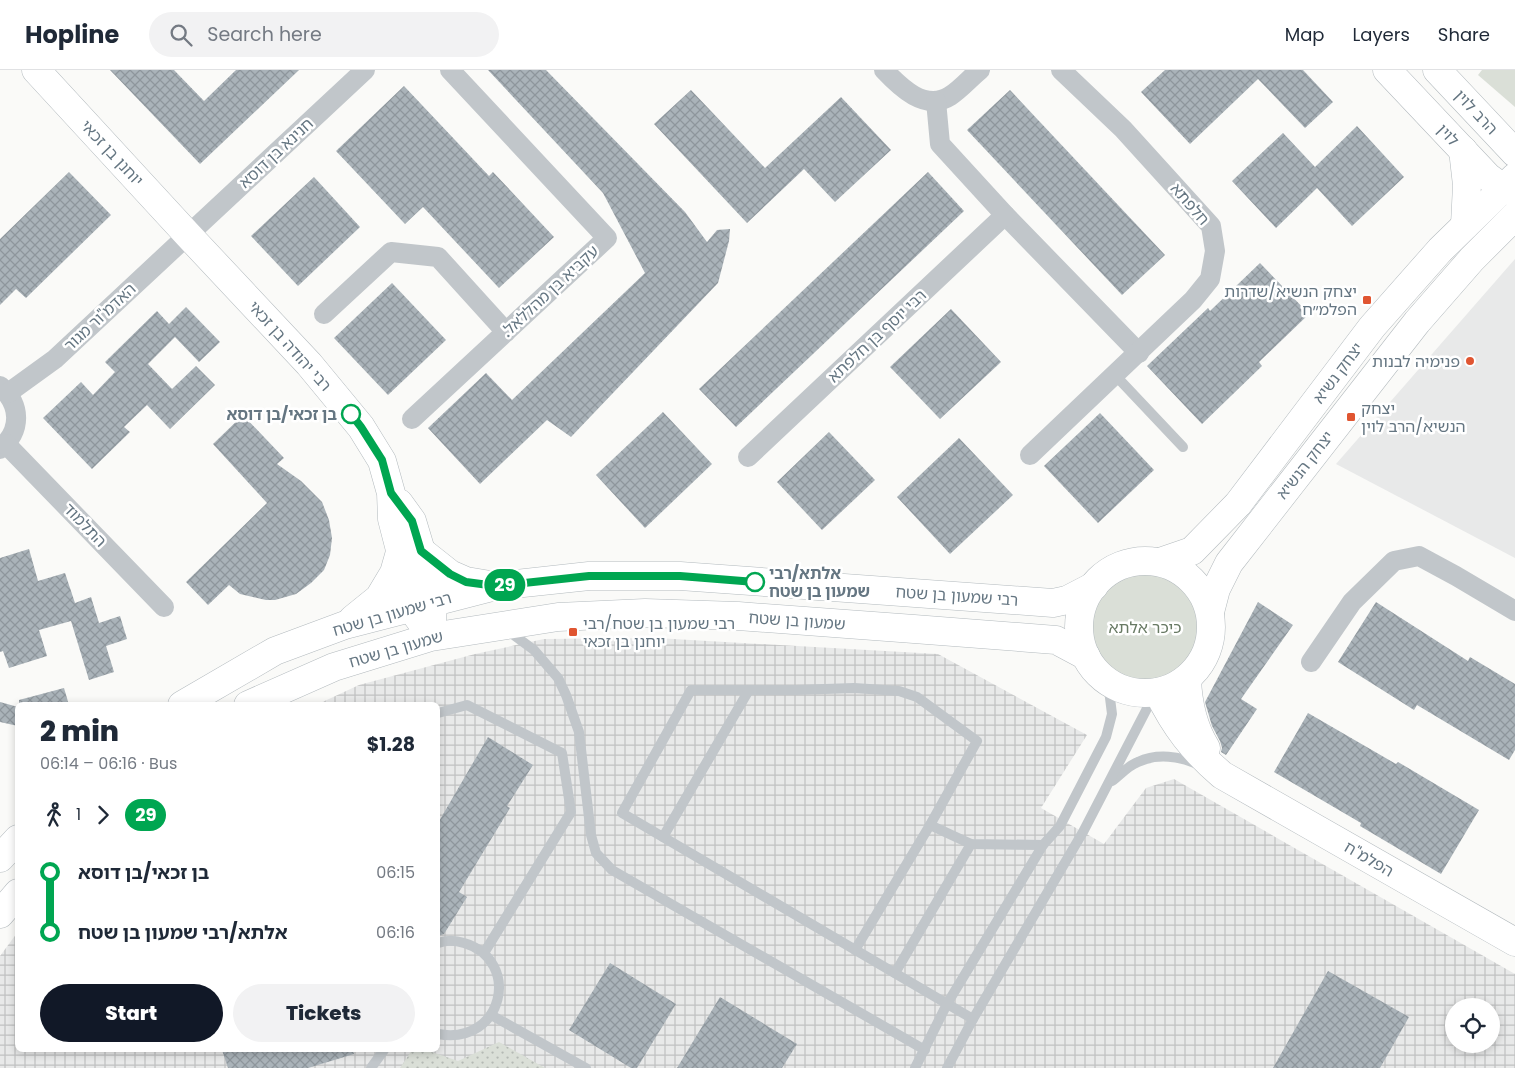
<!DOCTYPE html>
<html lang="en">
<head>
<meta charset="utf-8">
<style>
  :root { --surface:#fff; --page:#f2f2f3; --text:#1f2937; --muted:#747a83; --line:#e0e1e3; --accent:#111827 }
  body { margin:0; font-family:Poppins,"Noto Sans Hebrew",sans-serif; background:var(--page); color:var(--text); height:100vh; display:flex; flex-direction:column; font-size:19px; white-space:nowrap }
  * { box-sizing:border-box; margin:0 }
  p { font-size:16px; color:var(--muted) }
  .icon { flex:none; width:28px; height:28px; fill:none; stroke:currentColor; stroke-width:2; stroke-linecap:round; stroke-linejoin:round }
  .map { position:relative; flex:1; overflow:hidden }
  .drawer { position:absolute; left:15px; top:632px; width:425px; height:350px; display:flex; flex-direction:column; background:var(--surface); border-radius:8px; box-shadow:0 2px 8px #0003 }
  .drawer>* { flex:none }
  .badge { padding:0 10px; border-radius:16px; font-size:18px; line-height:32px }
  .fabs { position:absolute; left:1445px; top:928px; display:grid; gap:10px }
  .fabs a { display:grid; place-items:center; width:55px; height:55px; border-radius:50%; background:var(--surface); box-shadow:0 2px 8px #0003; font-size:25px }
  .map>.badge { position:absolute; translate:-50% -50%; box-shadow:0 0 0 2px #fff }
  .legs { display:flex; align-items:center; gap:8px; height:55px; padding:0 25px; font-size:16px }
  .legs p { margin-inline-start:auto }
  .summary { display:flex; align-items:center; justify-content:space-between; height:85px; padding:0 25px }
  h1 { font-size:28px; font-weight:800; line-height:38px }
  .action { display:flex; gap:10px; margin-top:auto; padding:10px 25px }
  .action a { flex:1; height:58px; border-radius:30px; background:var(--accent); color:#fff; font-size:20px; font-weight:800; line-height:58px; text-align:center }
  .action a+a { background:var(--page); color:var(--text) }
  ul { padding:0 25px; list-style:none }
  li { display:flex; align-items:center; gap:18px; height:60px; font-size:19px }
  li i { display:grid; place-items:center; width:8px; height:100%; margin:0 6px; background:currentColor }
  li i::after { content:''; width:12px; height:12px; margin:-6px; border:4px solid; border-radius:50%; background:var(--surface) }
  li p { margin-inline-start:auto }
  li:first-child i { background:linear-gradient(#0000 50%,currentColor 0) }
  li:last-child i { background:linear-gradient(currentColor 50%,#0000 0) }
  header { display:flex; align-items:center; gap:30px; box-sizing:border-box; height:70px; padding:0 25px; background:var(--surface); border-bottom:1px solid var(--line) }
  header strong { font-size:24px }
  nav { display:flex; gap:28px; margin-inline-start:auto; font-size:18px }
  .search { width:350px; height:45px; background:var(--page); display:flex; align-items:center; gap:12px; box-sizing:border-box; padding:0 18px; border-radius:28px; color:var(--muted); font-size:19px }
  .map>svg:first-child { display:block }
</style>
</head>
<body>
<header>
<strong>Hopline</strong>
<div class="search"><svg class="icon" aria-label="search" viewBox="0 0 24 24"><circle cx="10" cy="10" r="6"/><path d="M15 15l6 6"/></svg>Search here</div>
<nav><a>Map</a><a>Layers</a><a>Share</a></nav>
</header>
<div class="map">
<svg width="1515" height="998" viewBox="0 0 1515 998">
  <defs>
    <pattern id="industrial-grid" width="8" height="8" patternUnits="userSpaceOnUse" patternTransform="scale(1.25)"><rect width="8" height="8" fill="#e8e9e9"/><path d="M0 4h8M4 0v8" fill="none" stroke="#c0c1c2"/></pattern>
    <pattern id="grass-dots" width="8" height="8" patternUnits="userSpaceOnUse" patternTransform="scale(1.25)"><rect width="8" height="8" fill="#dadfd7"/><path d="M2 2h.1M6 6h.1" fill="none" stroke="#b4b9b4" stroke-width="1.8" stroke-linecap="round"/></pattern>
    <pattern id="building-cross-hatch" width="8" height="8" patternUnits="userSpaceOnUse" patternTransform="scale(1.25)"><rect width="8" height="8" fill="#aab3b9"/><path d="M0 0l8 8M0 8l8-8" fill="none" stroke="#8e969c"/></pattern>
  </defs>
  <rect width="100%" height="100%" fill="#fafaf8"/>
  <!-- built -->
  <path fill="#e8e9e9" d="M1515,189V488L1336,394Z"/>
  <!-- industrial -->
  <path fill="url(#industrial-grid)" fill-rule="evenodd" d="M656,568L938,584L1087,665L1041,738L1104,774L1146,718L1174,709L1515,904V998H0V886L17,863L18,980H438V635H316L359,615L475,584L544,569ZM1454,936H1491V974H1454Z"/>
  <!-- grass -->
  <path fill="url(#grass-dots)" d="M499,972L545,998H400L412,980H426L458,991Z"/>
  <!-- park -->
  <g fill="#dadfd7">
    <path d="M1482,0H1515V37L1478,5Z"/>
    <circle cx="1145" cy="557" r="53"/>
  </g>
  <!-- building -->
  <g fill="url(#building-cross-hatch)">
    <path d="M110,0H174L204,31L236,0H299L200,94Z"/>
    <path d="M488,0H546L685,142L707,172L717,160L730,159L729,171L718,213L571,367L547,350L480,414L428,358L486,303L512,330L645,203L603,123Z"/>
    <path d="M1165,0H1303L1333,32L1305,58L1258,9L1190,74L1141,22Z"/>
    <path d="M404,16L489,106L493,102L554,167L499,218L423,137L405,154L336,81Z"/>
    <path d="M691,20L765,98L841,27L891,80L835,132L804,99L747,153L654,54Z"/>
    <path d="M1010,20L1165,185L1122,225L967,60Z"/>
    <path d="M1357,56L1404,107L1352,156L1317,118L1276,158L1232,111L1283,63L1315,97Z"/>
    <path d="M69,102L111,145L26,228L16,219L0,235V169Z"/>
    <path d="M928,102L964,141L736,357L699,319Z"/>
    <path d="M314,107L360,157L298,216L251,166Z"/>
    <path d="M1260,193L1309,244L1259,292L1262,296L1202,354L1147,296L1208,238L1210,241Z"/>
    <path d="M392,213L446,270L388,325L334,268Z"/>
    <path d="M186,237L220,272L199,292L175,267L148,294L172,319L196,296L215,315L170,359L147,335L124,357L130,362L92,399L43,348L81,312L93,325L115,302L105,292L157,241L169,254Z"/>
    <path d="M951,239L1001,292L940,349L890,297Z"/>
    <path d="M663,342L712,394L645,458L596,405Z"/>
    <path d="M1100,343L1154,400L1098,453L1044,396Z"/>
    <path d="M243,345L284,388L277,394L301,411L322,432L329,450L332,468L330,485L324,500L311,513L296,524L275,530H266L240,524L229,515L208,535L186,512L267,433L213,374Z"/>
    <path d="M829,362L875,410L822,460L777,412Z"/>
    <path d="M959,368L1013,425L950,484L897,427Z"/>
    <path d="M29,479L38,511L65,503L75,533L91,527L99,553L120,546L127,569L106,576L114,602L89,610L71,551L39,560L47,586L9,598L3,581L0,582V488Z"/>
    <path d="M1258,532L1293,555L1241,629L1257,639L1226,685L1221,682L1222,678L1220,671L1212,656L1205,632Z"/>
    <path d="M1376,532L1468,591L1470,587L1515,614V680L1509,690L1417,635L1414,640L1338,592Z"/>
    <path d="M64,618L69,635H19V630Z"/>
    <path d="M0,632L18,637V656L0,652Z"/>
    <path d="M1308,643L1396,694L1398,692L1479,740L1441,804L1360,756L1361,753L1274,702Z"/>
    <path d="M488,667L533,695L507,736L510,738L459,822L467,827L444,864L438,866V753Z"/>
    <path d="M610,893L676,934L637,998H631L569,960Z"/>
    <path d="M1328,901L1409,947L1380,998H1273Z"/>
    <path d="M720,927L797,974L782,998H677Z"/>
    <path d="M222,980H353L354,984L308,998H228Z"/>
  </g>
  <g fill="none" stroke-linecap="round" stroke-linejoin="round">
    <defs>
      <g id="secondary">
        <path d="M36,0L188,165L309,294L361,357L382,391L391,423L392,449L400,480L411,538L422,553"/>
        <path d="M1387,0L1488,107L1503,118L1515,123"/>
        <path d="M1437,0L1515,83"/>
        <path d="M1463,80L1467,115L1465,155"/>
        <path d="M399,433L412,451L421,481L433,532L432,551"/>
        <path d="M421,481L450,504L466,511L490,515"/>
        <circle cx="1145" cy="557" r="66"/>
        <path d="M1160,492L1192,481L1238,434L1372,257L1440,180L1515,107"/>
        <path d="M1210,542L1216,519L1229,493L1417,252L1472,189L1515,146"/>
        <path d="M353,549L379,528L394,503L400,482"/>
        <path d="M1187,609C1188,633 1193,657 1206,678"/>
        <path d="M1158,622C1175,657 1193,680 1222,705L1515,872"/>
        <path d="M182,635L275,581L345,555L496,516L589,506H680L1053,533L1067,530L1094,516"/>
        <path d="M248,635L334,597L431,567L558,547L645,543L738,546L914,559L1056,570L1086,586"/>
        <path d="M0,788L18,769"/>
        <path d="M0,844L18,823"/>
      </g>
    </defs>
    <!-- secondary casing -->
    <use href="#secondary" stroke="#b3babe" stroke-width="29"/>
    <!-- lane -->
    <g stroke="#c1c6ca" stroke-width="10">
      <path d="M1115,305L1183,377"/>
      <path d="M507,560L534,580L558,608L566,625L579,662L591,765L596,783L612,800L925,980"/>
      <path d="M438,643L467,635L562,683L571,742L484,883"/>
      <path d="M1112,711C1120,705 1129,695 1138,692C1157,683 1180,686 1199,695"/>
      <path d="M930,755L977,671L917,627L899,621L854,618L796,620H691L622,743L973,949"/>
      <path d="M663,767L749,620"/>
      <path d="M438,873C446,870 455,870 464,873C522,890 504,976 438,964"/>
      <path d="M855,880L930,755L971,774L1043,775"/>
      <path d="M895,903L971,774"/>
      <path d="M491,945L586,998"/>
      <path d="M371,998L384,980"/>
      <path d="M915,998L947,934L1043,775L1060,756L1106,667L1112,644L1108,612"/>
      <path d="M947,998L973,949L1083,762L1155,623"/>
    </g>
    <!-- street -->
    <g stroke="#c1c6ca" stroke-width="20">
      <path d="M884,0C900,17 925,42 950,26C961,19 970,8 980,0"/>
      <path d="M936,31L940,74L1005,145L1139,283"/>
      <path d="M324,244L391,182L438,187L506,262"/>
      <path d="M0,316C21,335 22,360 0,379"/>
      <path d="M8,323L55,289L365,0"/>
      <path d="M412,349L607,168L450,0"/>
      <path d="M6,374L164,537"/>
      <path d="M1030,385L1193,230L1210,209L1215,181L1211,156L1123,59L1061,0"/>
      <path d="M748,387L1005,145"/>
      <path d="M1311,592L1352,532L1394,491L1419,486L1456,506L1515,541"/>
    </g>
    <!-- secondary -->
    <use href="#secondary" stroke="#fff" stroke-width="28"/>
  </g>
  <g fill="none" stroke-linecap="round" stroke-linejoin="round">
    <defs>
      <path id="line-1" d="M351,344L361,357L382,390L391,423L412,451L421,481L450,504L466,512L496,516L589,506H680L755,512"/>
    </defs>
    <!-- line-1 casing -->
    <use href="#line-1" stroke="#fff" stroke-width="11"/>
    <!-- line-1 -->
    <use href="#line-1" stroke="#00a651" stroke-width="8"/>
  </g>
  <!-- markers -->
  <g fill="#e05531" stroke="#fff" stroke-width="2">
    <rect x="1362" y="225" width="10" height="10" rx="2.5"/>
    <circle cx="1470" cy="291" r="5"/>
    <rect x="1346" y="342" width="10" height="10" rx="2.5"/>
    <rect x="568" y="557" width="10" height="10" rx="2.5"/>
  </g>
  <g fill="#fff" stroke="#00a651" stroke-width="2.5">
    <circle cx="351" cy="344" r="9"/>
    <circle cx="755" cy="512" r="9"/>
  </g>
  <g text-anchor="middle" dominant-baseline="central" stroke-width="5" stroke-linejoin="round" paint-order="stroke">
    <!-- street labels -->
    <g font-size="16" fill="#657682" stroke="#fff">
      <text transform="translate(1476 42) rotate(47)">הרב לוין</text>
      <text transform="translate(1448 65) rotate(47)">לוין</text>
      <text transform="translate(112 83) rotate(47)">יוחנן בן זכאי</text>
      <text transform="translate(276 83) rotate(-43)">חנינא בן דוסא</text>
      <text transform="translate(1190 134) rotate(49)">חלפתא</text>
      <text transform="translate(550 221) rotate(-43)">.עקביא בן מהללאל</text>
      <text transform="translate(100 247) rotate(-43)">האדמ"ור מגור</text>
      <text transform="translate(877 266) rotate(-43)">רבי יוסף בן חלפתא</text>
      <text transform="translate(290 276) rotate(48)">רבי יהודה בן זכאי</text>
      <text transform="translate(1338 303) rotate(-53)">יצחק נשיא</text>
      <text transform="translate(1305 395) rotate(-52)">יצחק הנשיא</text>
      <text transform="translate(85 455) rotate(46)">התלמוד</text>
      <text transform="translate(957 526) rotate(4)">רבי שמעון בן שטח</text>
      <text transform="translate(392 544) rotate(-16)">רבי שמעון בן שטח</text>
      <text transform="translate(797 551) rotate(4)">שמעון בן שטח</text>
      <text transform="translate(396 579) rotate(-16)">שמעון בן שטח</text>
      <text transform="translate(1369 789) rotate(30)">הפלמ"ח</text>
    </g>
    <!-- poi labels -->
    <g font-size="16" fill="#657682" stroke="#fff" text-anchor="end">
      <text x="1357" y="221">יצחק הנשיא/שדרות<tspan x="1357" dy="18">הפלמ״ח</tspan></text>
      <text x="1460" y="291">פנימיה לבנות</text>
      <text x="1361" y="338" text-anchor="start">יצחק<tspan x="1361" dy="18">הנשיא/הרב לוין</tspan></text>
      <text x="583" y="553" text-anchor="start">רבי שמעון בן שטח/רבי<tspan x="583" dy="18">יוחנן בן זכאי</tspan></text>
    </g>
    <!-- stop labels -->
    <g font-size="16" font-weight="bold" fill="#657682" stroke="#fff" text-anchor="end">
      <text x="337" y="344">בן זכאי/בן דוסא</text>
      <text x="769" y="503" text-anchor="start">אלתא/רבי<tspan x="769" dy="18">שמעון בן שטח</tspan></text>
    </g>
    <!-- park labels -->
    <g font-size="16" fill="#687a64" stroke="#fff">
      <text x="1145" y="557">כיכר אלתא</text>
    </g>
  </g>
</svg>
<div class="fabs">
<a><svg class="icon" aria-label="locate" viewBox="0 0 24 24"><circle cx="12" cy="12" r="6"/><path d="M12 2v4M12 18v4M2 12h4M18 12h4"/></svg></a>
</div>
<b class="badge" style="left:505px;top:515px;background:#00a651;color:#fff">29</b>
<section class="drawer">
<div class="summary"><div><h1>2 min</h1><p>06:14 – 06:16 · Bus</p></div><b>$1.28</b></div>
<div class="legs"><svg class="icon" aria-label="walk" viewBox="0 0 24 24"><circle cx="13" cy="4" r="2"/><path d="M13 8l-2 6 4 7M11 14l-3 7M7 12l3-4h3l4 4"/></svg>1<svg class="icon" aria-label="forward" viewBox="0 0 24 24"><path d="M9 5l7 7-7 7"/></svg><b class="badge" style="background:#00a651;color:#fff">29</b></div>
<ul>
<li><i style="color:#00a651"></i><b>בן זכאי/בן דוסא</b><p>06:15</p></li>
<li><i style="color:#00a651"></i><b>אלתא/רבי שמעון בן שטח</b><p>06:16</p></li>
</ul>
<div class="action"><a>Start</a><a>Tickets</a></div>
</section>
</div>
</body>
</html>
